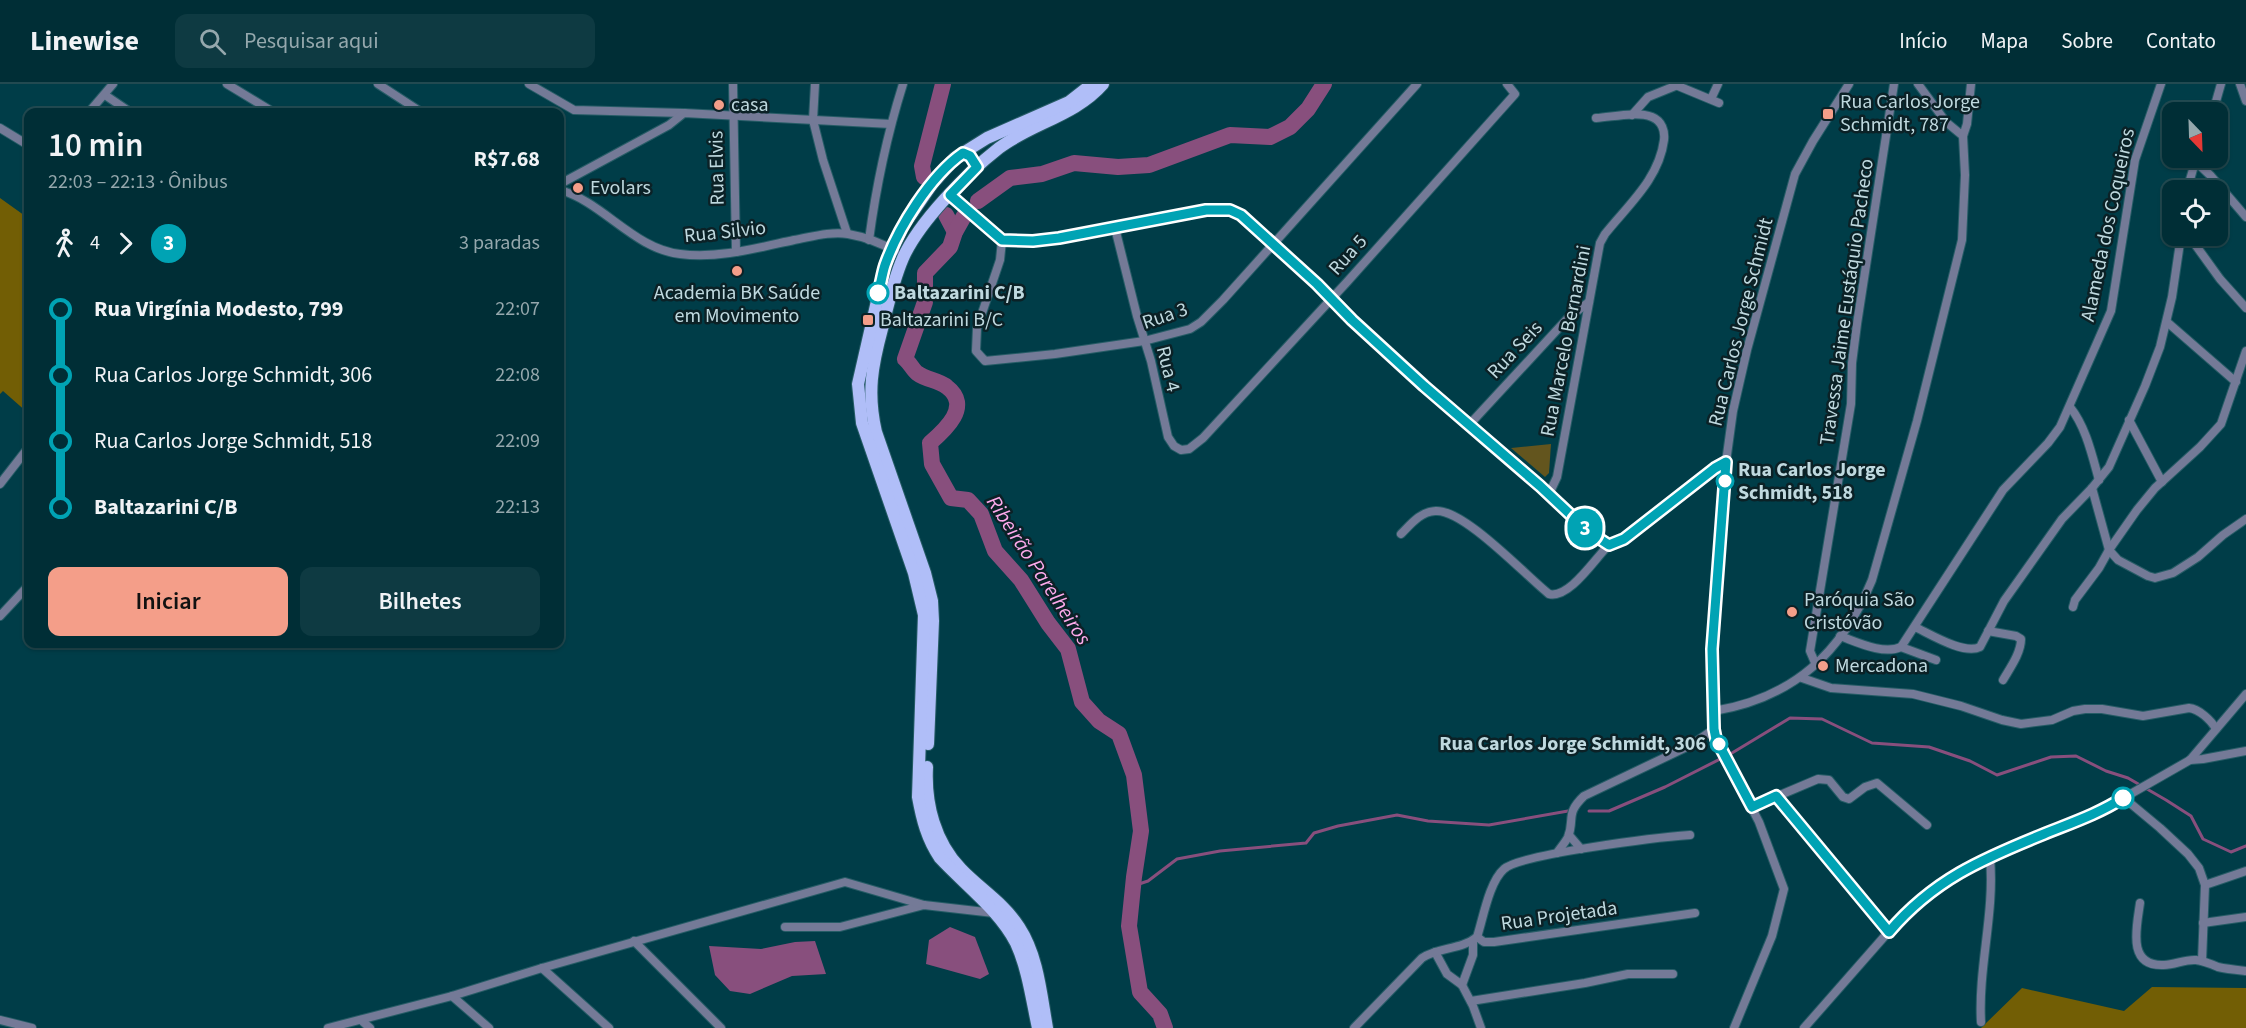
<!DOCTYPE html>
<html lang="pt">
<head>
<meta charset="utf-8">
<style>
  :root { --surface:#002e36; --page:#0e3a42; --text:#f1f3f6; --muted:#95a8ad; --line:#224a51; --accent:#f49e89 }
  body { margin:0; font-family:"Source Sans 3",sans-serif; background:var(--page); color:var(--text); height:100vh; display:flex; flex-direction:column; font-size:22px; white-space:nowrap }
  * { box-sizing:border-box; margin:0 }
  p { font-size:20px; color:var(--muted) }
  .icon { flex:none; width:33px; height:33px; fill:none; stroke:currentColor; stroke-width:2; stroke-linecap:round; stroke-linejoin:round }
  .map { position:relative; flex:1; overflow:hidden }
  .sheet { position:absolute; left:24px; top:24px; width:540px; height:540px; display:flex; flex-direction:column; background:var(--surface); border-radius:12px; box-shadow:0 2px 4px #0004,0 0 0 2px var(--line) }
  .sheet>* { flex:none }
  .badge { padding:0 12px; border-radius:20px; font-size:21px; line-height:39px }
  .needle { width:39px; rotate:157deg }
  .controls { position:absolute; left:2162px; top:18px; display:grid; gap:12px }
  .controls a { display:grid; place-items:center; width:66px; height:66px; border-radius:12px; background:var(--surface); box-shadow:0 2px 4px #0004,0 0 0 2px var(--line); font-size:30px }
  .map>.badge { position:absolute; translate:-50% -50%; box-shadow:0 0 0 3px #fff }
  .legs { display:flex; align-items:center; gap:9px; height:66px; padding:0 24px; font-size:20px }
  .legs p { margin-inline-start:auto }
  .overview { display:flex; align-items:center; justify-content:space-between; height:102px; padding:0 24px }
  h1 { font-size:33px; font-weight:600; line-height:45px }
  .button { display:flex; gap:12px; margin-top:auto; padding:12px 24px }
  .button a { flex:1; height:69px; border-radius:12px; background:var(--accent); color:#111; font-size:24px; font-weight:600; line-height:69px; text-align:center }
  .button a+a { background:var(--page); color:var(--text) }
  ul { padding:0 24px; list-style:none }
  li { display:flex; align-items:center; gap:21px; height:66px; font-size:22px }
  li i { display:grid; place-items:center; width:9px; height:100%; margin:0 8px; background:currentColor }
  li i::after { content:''; width:15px; height:15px; margin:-8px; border:4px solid; border-radius:50%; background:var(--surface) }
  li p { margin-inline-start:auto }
  li:first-child i { background:linear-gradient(#0000 50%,currentColor 0) }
  li:last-child i { background:linear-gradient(currentColor 50%,#0000 0) }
  header { display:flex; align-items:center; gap:36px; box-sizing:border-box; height:84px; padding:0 30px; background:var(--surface); border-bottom:2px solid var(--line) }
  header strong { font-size:28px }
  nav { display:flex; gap:33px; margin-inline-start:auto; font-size:21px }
  .search { width:420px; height:54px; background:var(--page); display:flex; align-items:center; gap:15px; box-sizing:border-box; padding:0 21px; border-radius:12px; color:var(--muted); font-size:22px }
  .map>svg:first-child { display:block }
</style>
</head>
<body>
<header>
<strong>Linewise</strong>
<div class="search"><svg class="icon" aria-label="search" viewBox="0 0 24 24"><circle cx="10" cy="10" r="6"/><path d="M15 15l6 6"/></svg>Pesquisar aqui</div>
<nav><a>Início</a><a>Mapa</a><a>Sobre</a><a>Contato</a></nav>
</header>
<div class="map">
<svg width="2246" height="944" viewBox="0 0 2246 944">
  <rect width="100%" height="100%" fill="#003d48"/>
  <!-- green -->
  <path fill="#63551e" d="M1551,360L1549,389L1545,393L1511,364Z"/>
  <!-- forest -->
  <g fill="#725e05">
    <path d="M0,114L28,134V329L3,307L0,310Z"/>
    <path d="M2152,903L2246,904V944H1981L2022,904L2124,927Z"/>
  </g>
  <!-- water -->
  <g fill="#884f7d">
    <path d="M950,843L975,853L989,890L980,895L926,880L929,856Z"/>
    <path d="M815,857L826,890L792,892L750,910L730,907L715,891L709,862L761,865L795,858Z"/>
  </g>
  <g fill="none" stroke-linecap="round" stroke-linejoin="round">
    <!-- stream -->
    <g stroke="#884f7d" stroke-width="3">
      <path d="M1589,727H1609L1665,703L1732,669L1790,634L1822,635L1872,659L1929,663L1970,677L1997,691L2051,673L2076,672L2106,687L2128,694L2166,716L2191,732L2203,755L2231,768L2246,762"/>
      <path d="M1133,802L1148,797L1177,775L1220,767L1306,759L1314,749L1338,742L1397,731L1428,737L1489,741L1568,727"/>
    </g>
    <!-- river -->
    <g stroke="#884f7d" stroke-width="16">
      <path d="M924,93L922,82L943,0"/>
      <path d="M978,117L1010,94L1042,90L1074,79L1118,83L1149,81L1230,51L1270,53L1290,43L1308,25L1324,0"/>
      <path d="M946,131L955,148"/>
      <path d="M964,132L955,148L950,163L925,189V218L905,275C910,279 913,286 917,289C926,296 939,296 947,303C972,322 945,346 930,359L932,380L951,414L968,416L981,430L995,467L1021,496L1048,539L1068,565L1082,618L1099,637L1119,650L1134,691L1141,747L1134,793L1129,842L1140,908L1160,930L1165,944"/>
    </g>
    <defs>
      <g id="street">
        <path d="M227,0L273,28"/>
        <path d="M378,0L421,28"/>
        <path d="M529,0L574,26L684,29"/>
        <path d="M733,0L736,168"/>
        <path d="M815,0L813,36L823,76L847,149"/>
        <path d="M1918,0L1946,38L1963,52"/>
        <path d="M2240,0L2246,17"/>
        <path d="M1678,2L1719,19"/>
        <path d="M105,11L130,28"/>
        <path d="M1711,15L1718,0"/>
        <path d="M89,28L113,0"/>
        <path d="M2213,28L2221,0"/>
        <path d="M1632,31L1648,13L1680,0"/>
        <path d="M0,44L28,61"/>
        <path d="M2195,77L2211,92L2246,133"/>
        <path d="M560,100L669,41L684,29L891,40"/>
        <path d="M560,106C603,118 634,165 680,170C718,175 757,164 794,156C811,153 831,147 848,150C865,153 881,159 895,167"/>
        <path d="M2187,106L2196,75"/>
        <path d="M950,111L1002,156L1033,157L1059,154L1218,125L1230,126L1241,131L1317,200L1352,236L1424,302L1540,402L1589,448L1609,461"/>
        <path d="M1115,144L1137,232L1151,277L1168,353L1174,362L1181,366L1189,365L1203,354L1347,198L1515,10L1507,0"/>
        <path d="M2189,152L2220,195L2246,224"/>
        <path d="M869,156C876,103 887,51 903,0"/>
        <path d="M1002,156L1000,176L977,244L976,267L985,277L1055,270L1144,257L1190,245L1201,238L1223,216L1417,0"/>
        <path d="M2167,238L2236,298"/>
        <path d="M2070,323C2086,343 2092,371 2099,396"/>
        <path d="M2129,336L2162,398"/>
        <path d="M1469,341L1568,234L1589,218"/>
        <path d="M0,400L28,364"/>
        <path d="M2092,404L2109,466L2118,476L2148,492L2155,494L2173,489L2198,473L2223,451L2246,435"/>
        <path d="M1549,410L1557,393L1600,159L1605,150C1628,121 1659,95 1664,56C1665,47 1662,37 1652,33C1636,27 1613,33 1596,34"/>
        <path d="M1401,450C1411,440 1420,428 1435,427C1463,424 1525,491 1549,510C1569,515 1594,476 1607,463C1611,459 1619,458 1624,455L1715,384L1726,378"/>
        <path d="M2073,523L2075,516L2099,484L2109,466L2137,426L2155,404L2200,363L2221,340L2246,267"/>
        <path d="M0,532L28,502"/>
        <path d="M1915,543C1930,550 1964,571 1980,563L2004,517L2062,435L2092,404L2109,383L2145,302L2160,263L2172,213L2181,152"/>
        <path d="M1988,547L2016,552L2021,555C2021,569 2010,584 2003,596"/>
        <path d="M1840,552C1857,558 1883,571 1901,563L2003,406L2048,359L2060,343L2111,227L2135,76L2161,0"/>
        <path d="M1901,563L1936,576"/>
        <path d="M1816,581L1810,567L1851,320L1852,279L1857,240L1894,0"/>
        <path d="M1802,594L1831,604L1913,610L1961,622L2002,636L2021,640L2052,636L2073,627L2085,625H2102L2143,632L2189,624C2199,625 2211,636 2216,645"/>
        <path d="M1714,627C1793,614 1842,569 1872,496L1917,337L1962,156L1965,91L1963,52L1967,40L1971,0"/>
        <path d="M2190,676L2203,675L2246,667"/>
        <path d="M1776,712L1889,847"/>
        <path d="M2124,714L2160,744L2188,770L2199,784L2205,801L2202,877"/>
        <path d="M1752,723L1818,695L1829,696L1843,713L1849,715L1865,703L1877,699L1927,741"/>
        <path d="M1569,751L1581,765"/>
        <path d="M1557,769C1560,764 1565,759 1568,753C1575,735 1565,730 1584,712L1691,661L1714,645"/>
        <path d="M2205,801L2246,787"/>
        <path d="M2140,819C2137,842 2126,883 2164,881C2175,881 2185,875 2196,876C2204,877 2211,880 2218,883C2227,885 2237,886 2246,887"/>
        <path d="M2203,839L2246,833"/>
        <path d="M785,843H840L924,821L994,829"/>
        <path d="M1477,853C1483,835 1489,798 1504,785C1520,770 1661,753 1690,751"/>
        <path d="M634,857L721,944"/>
        <path d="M1435,868L1447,890L1462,901L1473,922L1481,944"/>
        <path d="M542,884L609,944"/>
        <path d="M1462,901L1473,871V857"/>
        <path d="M452,912L489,944"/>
        <path d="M1471,917L1585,899L1628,890H1673"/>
        <path d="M0,936L32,944"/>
        <path d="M361,936L370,944"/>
        <path d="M1981,938C1978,883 1995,829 1990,774"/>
        <path d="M328,944L452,912L542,884L845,798L924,821"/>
        <path d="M1354,944L1422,874C1439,863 1461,866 1477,853L1484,858H1494L1695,829"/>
        <path d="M1734,944L1772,852L1784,805L1759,738L1716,655L1714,645L1712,565L1726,378L1733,327L1747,266L1795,90L1813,57L1849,0"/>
        <path d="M1804,944L1905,829L1933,805L1960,788L2106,724L2190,676L2246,610"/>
      </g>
      <g id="primary">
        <path d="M928,660L933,537L932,517L925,489L876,348C867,309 872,282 882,245C888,221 893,197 903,174C919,138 967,89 999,64C1032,39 1075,32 1103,0"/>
        <path d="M927,683C925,720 935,758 961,785C980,805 1004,819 1019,843C1038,872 1041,910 1047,944"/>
        <path d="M1038,944C1032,917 1028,885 1016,859C999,826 965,801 940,774C927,755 922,735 918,713L924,531L914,489L862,339L858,300L885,182L903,142L932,100L955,74L987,54L1069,18L1092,0"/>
      </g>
    </defs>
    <!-- street casing -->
    <use href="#street" stroke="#265c66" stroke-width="10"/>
    <!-- primary casing -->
    <use href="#primary" stroke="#265c66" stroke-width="14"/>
    <!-- street -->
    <use href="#street" stroke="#747a97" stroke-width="8"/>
    <!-- primary -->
    <use href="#primary" stroke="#b0bef8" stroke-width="12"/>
  </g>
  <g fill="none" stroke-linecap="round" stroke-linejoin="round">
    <defs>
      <path id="line-1" d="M878,209C881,200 882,190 885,181C898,144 930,92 963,69L970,72L977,83L950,111L1002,156L1033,157L1059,154L1206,126H1230L1241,131L1317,200L1352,236L1424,302L1540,402L1589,448L1609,461L1624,455L1715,384L1726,378L1712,565L1714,645L1716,655L1752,723L1776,712L1889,848C1933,796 1982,775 2044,750C2071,739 2098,730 2123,714"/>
    </defs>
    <!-- line-1 casing -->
    <use href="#line-1" stroke="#fff" stroke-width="14"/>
    <!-- line-1 -->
    <use href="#line-1" stroke="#00a3b4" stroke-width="9"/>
  </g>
  <!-- markers -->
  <g fill="#f49e89" stroke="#0b2126" stroke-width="2">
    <circle cx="719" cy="21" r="6"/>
    <rect x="1822" y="24" width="12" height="12" rx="3"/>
    <circle cx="578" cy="104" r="6"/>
    <circle cx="737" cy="187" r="6"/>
    <rect x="862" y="230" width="12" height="12" rx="3"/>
    <circle cx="1792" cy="528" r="6"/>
    <circle cx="1823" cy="582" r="6"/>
  </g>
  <g fill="#fff" stroke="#00a3b4" stroke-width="3">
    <circle cx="878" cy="209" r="10"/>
    <circle cx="1725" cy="397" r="8"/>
    <circle cx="1719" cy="660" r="8"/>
    <circle cx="2123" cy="714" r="10"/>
  </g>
  <g text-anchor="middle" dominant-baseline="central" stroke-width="5" stroke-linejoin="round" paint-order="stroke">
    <!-- poi labels -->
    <g font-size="20" fill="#bfd9df" stroke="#0b2126" text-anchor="start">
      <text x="1840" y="18">Rua Carlos Jorge<tspan x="1840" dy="23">Schmidt, 787</tspan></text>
      <text x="731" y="21">casa</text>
      <text x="590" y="104">Evolars</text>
      <text x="737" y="209" text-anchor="middle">Academia BK Saúde<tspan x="737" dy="23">em Movimento</tspan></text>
      <text x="880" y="236">Baltazarini B/C</text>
      <text x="1804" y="516">Paróquia São<tspan x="1804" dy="23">Cristóvão</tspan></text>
      <text x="1835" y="582">Mercadona</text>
    </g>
    <!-- street labels -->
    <g font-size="20" fill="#bfd9df" stroke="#0b2126">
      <text transform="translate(717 84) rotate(-91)">Rua Elvis</text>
      <text transform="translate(2108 141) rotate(-78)">Alameda dos Coqueiros</text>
      <text transform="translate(725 148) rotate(-6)">Rua Silvio</text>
      <text transform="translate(1348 171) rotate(-48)">Rua 5</text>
      <text transform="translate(1847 218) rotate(-82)">Travessa Jaime Eustáquio Pacheco</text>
      <text transform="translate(1165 232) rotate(-19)">Rua 3</text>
      <text transform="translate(1741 238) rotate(-76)">Rua Carlos Jorge Schmidt</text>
      <text transform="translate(1566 257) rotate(-79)">Rua Marcelo Bernardini</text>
      <text transform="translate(1515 266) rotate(-47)">Rua Seis</text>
      <text transform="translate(1168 285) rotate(76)">Rua 4</text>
      <text transform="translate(1559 832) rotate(-8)">Rua Projetada</text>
    </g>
    <!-- stop labels -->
    <g font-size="20" font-weight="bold" fill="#bfd9df" stroke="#0b2126" text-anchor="start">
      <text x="894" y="209">Baltazarini C/B</text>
      <text x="1738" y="386">Rua Carlos Jorge<tspan x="1738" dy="23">Schmidt, 518</tspan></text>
      <text x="1706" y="660" text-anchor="end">Rua Carlos Jorge Schmidt, 306</text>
    </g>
    <!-- water labels -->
    <g font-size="21" font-style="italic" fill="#feaaec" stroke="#0b2126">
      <text transform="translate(1039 486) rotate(57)">Ribeirão Parelheiros</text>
    </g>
  </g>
</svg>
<div class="controls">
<a><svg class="needle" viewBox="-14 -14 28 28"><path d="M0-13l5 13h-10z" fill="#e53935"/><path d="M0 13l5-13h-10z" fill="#95a8ad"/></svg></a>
<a><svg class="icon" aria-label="locate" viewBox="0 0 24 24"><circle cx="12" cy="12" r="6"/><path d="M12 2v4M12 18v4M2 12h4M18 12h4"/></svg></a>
</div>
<b class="badge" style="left:1585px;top:444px;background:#00a3b4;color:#fff">3</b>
<section class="sheet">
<div class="overview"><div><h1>10 min</h1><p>22:03 – 22:13 · Ônibus</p></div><b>R$7.68</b></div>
<div class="legs"><svg class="icon" aria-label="walk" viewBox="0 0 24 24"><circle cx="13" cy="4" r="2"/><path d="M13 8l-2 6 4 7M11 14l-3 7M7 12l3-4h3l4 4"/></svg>4<svg class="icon" aria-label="forward" viewBox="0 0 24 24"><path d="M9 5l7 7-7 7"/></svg><b class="badge" style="background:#00a3b4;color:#fff">3</b><p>3 paradas</p></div>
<ul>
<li><i style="color:#00a3b4"></i><b>Rua Virgínia Modesto, 799</b><p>22:07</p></li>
<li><i style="color:#00a3b4"></i><span>Rua Carlos Jorge Schmidt, 306</span><p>22:08</p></li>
<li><i style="color:#00a3b4"></i><span>Rua Carlos Jorge Schmidt, 518</span><p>22:09</p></li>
<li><i style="color:#00a3b4"></i><b>Baltazarini C/B</b><p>22:13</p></li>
</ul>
<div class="button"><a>Iniciar</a><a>Bilhetes</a></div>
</section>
</div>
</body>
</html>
